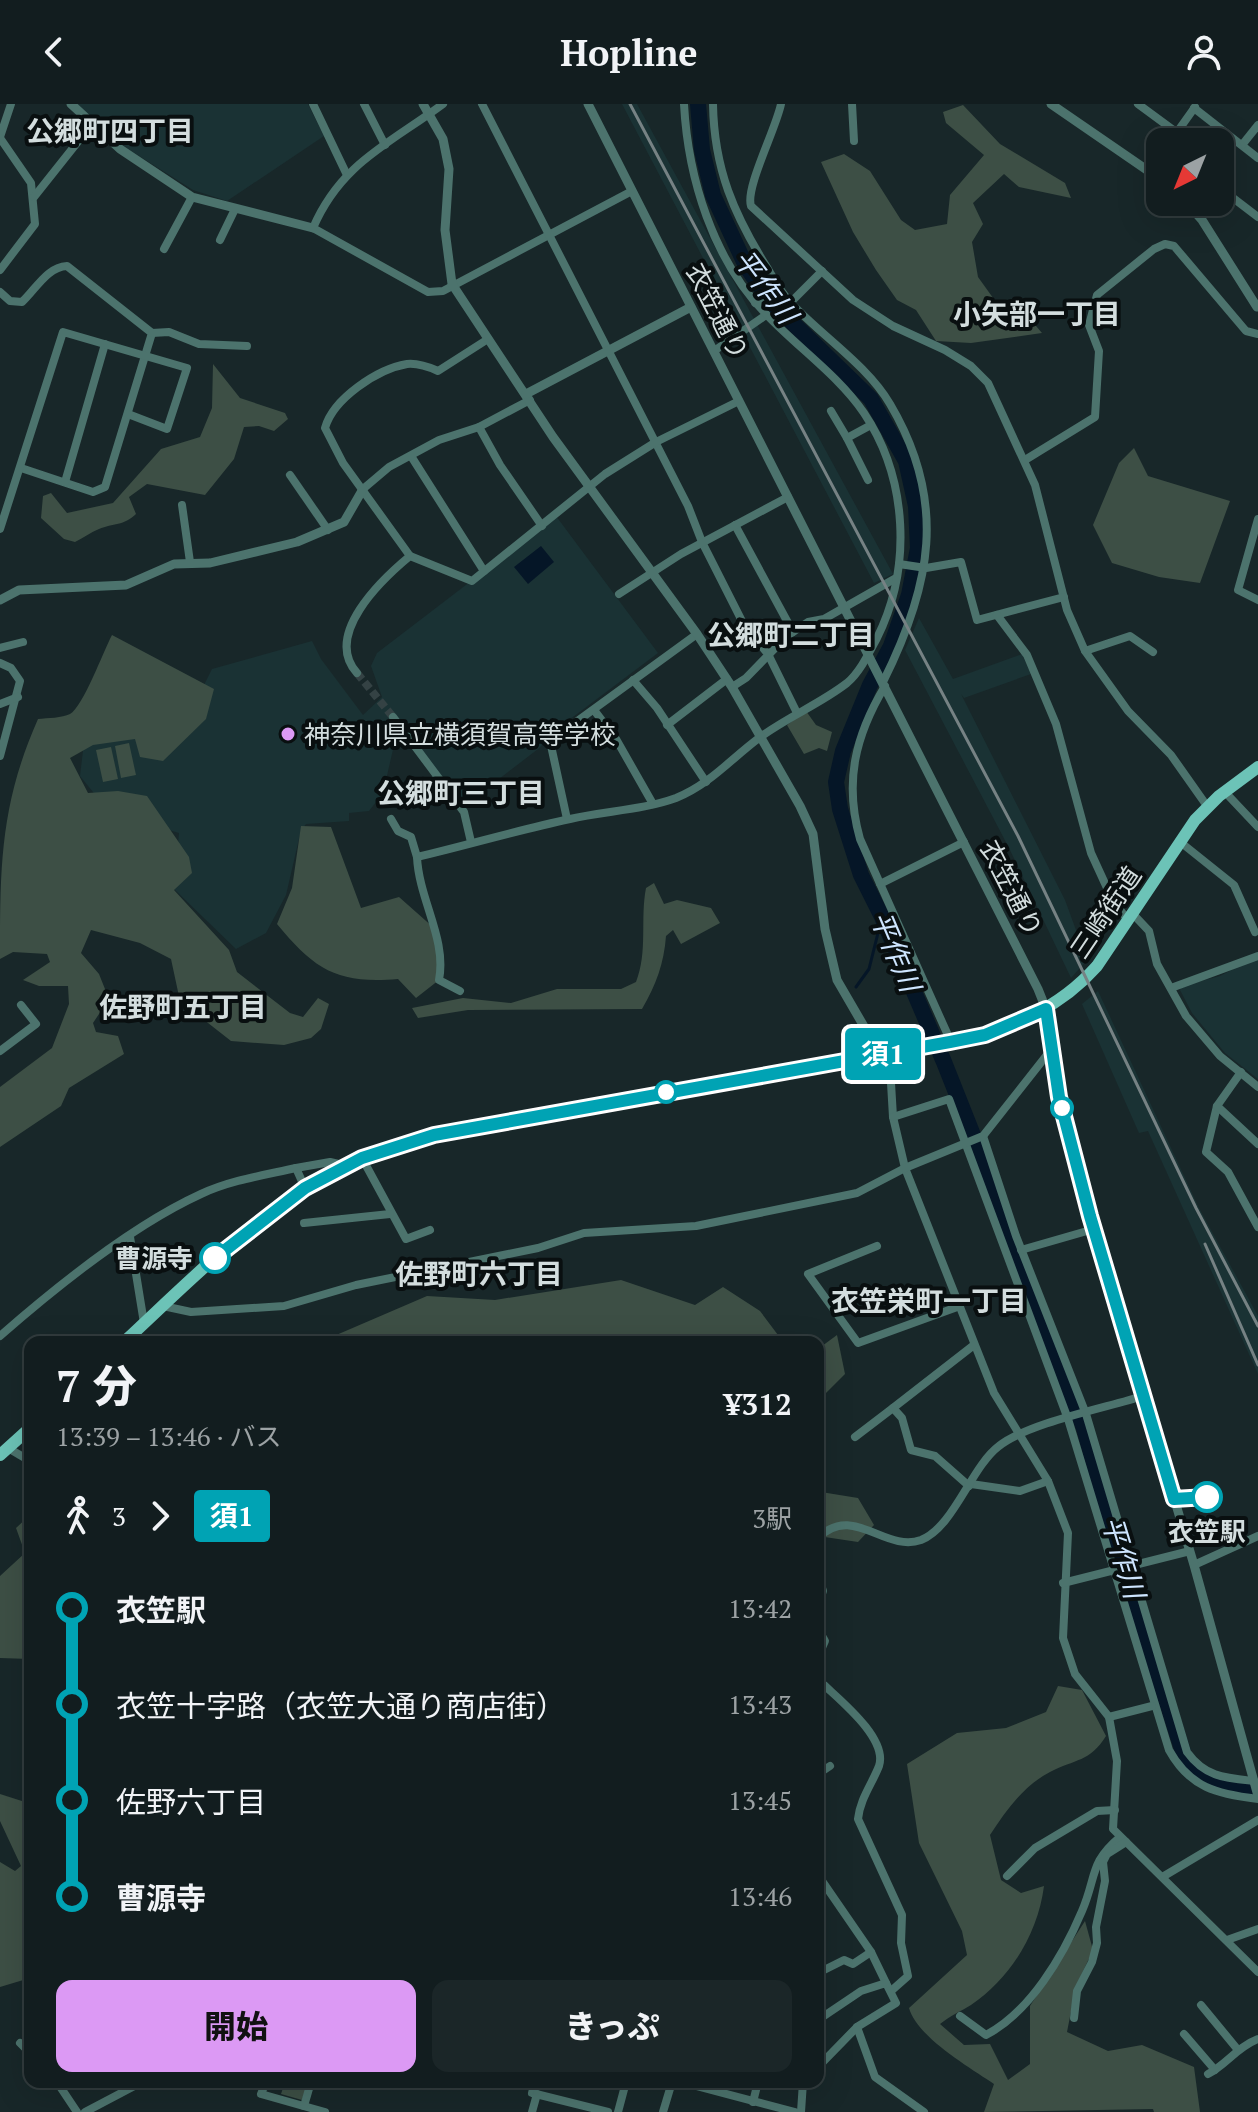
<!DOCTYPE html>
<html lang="ja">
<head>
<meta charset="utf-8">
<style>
  :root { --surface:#121d1f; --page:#1b2628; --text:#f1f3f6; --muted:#9ca2a4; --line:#313b3d; --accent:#dc99f4 }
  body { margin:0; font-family:"PT Serif","Noto Sans JP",serif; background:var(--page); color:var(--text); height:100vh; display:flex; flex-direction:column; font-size:30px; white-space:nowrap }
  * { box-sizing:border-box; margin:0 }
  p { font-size:26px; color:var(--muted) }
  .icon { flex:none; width:44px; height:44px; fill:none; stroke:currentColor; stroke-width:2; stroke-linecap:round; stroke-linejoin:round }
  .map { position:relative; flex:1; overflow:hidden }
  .panel { position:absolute; left:24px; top:1232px; width:800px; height:752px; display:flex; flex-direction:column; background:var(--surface); border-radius:16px; box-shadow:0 8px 32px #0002,0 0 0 2px var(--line) }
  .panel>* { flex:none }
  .badge { padding:0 16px; border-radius:6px; font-size:28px; line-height:52px }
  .needle { width:52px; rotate:223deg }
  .tools { position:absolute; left:1146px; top:24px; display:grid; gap:16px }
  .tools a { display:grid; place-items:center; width:88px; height:88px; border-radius:16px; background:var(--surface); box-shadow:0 8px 32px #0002,0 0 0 2px var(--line); font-size:40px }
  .map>.badge { position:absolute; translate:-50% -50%; box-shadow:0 0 0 4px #fff }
  .legs { display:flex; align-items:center; gap:12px; height:88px; padding:0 32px; font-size:26px }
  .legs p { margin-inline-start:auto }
  .overview { display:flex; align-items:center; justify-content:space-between; height:136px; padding:0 32px }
  h1 { font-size:44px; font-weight:800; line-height:60px }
  .cta { display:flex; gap:16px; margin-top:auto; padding:16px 32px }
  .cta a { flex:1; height:92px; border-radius:16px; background:var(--accent); color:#111; font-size:32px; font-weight:800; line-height:92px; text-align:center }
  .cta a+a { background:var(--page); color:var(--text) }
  ul { padding:0 32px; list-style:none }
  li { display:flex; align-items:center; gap:28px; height:96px; font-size:30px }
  li i { display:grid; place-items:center; width:12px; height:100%; margin:0 10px; background:currentColor }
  li i::after { content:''; width:20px; height:20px; margin:-10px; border:6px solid; border-radius:50%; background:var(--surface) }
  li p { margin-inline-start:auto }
  li:first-child i { background:linear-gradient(#0000 50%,currentColor 0) }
  li:last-child i { background:linear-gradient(currentColor 50%,#0000 0) }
  header { display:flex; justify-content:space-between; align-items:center; height:104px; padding:0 32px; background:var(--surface); font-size:36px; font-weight:800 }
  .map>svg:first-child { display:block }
</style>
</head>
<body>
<header><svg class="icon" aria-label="back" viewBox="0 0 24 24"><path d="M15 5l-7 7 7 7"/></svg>Hopline<svg class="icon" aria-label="person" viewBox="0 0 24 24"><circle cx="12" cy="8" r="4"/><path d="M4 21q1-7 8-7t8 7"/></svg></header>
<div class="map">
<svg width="1258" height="2008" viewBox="0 0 1258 2008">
  <rect width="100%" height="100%" fill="#182729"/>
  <!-- built -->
  <g fill="#1a3234">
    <path d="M77,0H308L324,32L227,97L193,86L128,45Z"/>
    <path d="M622,0H637L893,470L874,479Z"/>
    <path d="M556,412L658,549L561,622L538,645L464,702L390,606L389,613L398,624L383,689L369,707L349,709V717L306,720L301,726L286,791L266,829L236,845L174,785L179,729L110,709L80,672L84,638L179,631L212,565L312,537L321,555L363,611L382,593L371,562L377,549Z"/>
    <path d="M919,514L953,575L1022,550L1031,570L964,594L961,590L1065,796L1087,856L1071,874L1009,744L905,546Z"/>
    <path d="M1258,852V975L1225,949L1192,909L1180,886L1182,882L1220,872Z"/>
    <path d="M1098,887L1199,1104L1258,1212V1270L1148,1027L1139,1029L1082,900Z"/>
  </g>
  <!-- green -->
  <g fill="#3d4f45">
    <path d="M963,1L1000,40L1065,79L1071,94L1019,83L1004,70L973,99L983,120L972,138L978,173L1001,205L1020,203L1042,229L971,239L936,237L916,206L897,196L876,166L853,128L821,58L844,50L870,67L901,116L915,126L947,120L950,91L984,51L946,19L943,8Z"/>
    <path d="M213,260L240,294L285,309L288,315L274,327L259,322L244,323L234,355L205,391L147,380L129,393L136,410C124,422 113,419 99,425C91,428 83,434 75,438L64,435L41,414L43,392L51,389L67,409L113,399L161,345L200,333L212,304Z"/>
    <path d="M1134,344L1148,372L1230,397L1200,479L1159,473L1112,459L1093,421L1119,359Z"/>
    <path d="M112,531L214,585L206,615L163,657L140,653L135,635L93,641L70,654L88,689L118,687L147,692L189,753L192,769L174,786L229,846L237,868L290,909L303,913L318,894L329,900L321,925L311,934L284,941L231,937L180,897L171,855L140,839L91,826L81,849L99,870L109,895L93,919L96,928L118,932L124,950L69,984L61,1002L0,1043V983L52,944L69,900L68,882H39L23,876L50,858L47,850L13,848L0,855C0,762 0,701 38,615C48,614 62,614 70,610C83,603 103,548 112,531Z"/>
    <path d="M806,607L816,621L832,628L827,647L819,644L804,650L787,621Z"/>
    <path d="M129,639L136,671L121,674L115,642Z"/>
    <path d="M111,643L118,675L103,678L96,646Z"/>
    <path d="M301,722L331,723L361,804L399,793L434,824L439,876L416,894L398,875C337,880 315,866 277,820L292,784Z"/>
    <path d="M654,779L664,800L677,796L711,804L720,819L681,840L673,826L666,832C664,859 656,881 642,905L468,906L418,914L412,904L463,894L511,899L557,885H621L636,878C648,848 640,815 646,784Z"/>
    <path d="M621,1176L695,1201L723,1183L760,1207L778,1231L769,1238H320L427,1192L495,1196Z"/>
    <path d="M837,1231L845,1270L818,1297V1245Z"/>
    <path d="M818,1351L821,1388L858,1394L874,1421L858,1438L818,1432Z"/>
    <path d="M30,1411V1555L0,1554V1472L25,1449L16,1424Z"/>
    <path d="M1058,1582L1082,1586L1106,1632C1090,1658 1075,1655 1050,1668C1023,1682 1006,1707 990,1731L1001,1776L1021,1789L1044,1782C1038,1829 1011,1874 971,1901C961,1907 950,1912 940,1920L964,1941L990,1940L1008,1976L1030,1960V1902L1085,1817L1093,1846L1076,1882L1067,1928L1108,1947L1142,1941L1194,1963L1200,2008H1154L1153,2005L984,2008L994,1980C969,1963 917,1933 909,1904L967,1851L962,1827L919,1739L907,1660L957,1629L1006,1624L1046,1608Z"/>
    <path d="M30,1687V1874L0,1883V1758L15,1767L21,1762L0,1717V1690L25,1698Z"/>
    <path d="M285,1978H308L302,1996L281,1990Z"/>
  </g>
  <!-- water -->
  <path fill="#051627" d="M541,442L554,458L528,480L514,463Z"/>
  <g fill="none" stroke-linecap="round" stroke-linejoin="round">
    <!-- stream -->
    <path stroke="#051627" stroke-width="3" d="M856,883L869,865L882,813"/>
    <!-- river -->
    <path stroke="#051627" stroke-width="16" d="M698,0L702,46L713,91L746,162L770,197L871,295L906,357L916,402L918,444L909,491L891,542L870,581L843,647L836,678L840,705L861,771L882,813L944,958L994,1084L1034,1206L1084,1324L1117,1444L1186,1657C1202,1685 1229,1684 1258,1686"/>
    <!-- minor-tunnel -->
    <path stroke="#344244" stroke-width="8" stroke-dasharray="8 4" stroke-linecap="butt" d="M357,569L393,613"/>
    <!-- minor -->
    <g stroke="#4c736d" stroke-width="8">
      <path d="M313,0L346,69"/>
      <path d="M364,0L385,41"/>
      <path d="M443,0C389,40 341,59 313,124L428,188L443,187L632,87"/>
      <path d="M482,0L688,402L702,438L744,521L768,550L797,609"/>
      <path d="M713,0C714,65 734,111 768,165C775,177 782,190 792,200C823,233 867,261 890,300C948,398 931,482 883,578"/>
      <path d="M781,0C776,25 745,84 751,102L853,196L893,222L945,246L971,262L988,279L1035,381L1067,506L1085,547L1128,607L1171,651L1207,702"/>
      <path d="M852,0L854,37"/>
      <path d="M1138,0L1176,28"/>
      <path d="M1194,4L1258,54"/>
      <path d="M0,33L11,0"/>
      <path d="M0,34L31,79L35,120L0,166"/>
      <path d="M1170,38L1195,3"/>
      <path d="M1242,41L1258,21"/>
      <path d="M1149,67L1160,51"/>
      <path d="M1220,84L1258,113"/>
      <path d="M34,93L92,20"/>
      <path d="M220,136L235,105"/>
      <path d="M164,145L192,93"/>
      <path d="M0,188L10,197L22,198C36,185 47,163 67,162L152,229L105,383L93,388L21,364"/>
      <path d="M755,199L777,181"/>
      <path d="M790,199L822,167"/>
      <path d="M152,229L169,228L199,240L247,242"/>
      <path d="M714,247L766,211"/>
      <path d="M831,307L847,334"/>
      <path d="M479,323L500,361L542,422"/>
      <path d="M411,352L484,467"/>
      <path d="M1025,356L1095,313L1099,247L1089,221L1097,191L1154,145L1165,140L1174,142L1246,227L1258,230"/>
      <path d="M290,371L328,426"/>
      <path d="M868,376L847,334L871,321"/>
      <path d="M65,378L105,240"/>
      <path d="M363,385L389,363L439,336L479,323L530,296"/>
      <path d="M182,401L190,458"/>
      <path d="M1258,415L1238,486L1258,496"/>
      <path d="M735,421L793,528"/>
      <path d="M0,425L63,228L187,264L167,325L128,310"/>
      <path d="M410,452L343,359L325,324C333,295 377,265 407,260C417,259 429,263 438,267L488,235"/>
      <path d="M899,460L926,464L961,458L977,516L1064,493"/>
      <path d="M619,490L681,450L788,393"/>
      <path d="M997,511L1027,551L1056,620L1091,749L1113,797L1128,816"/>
      <path d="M0,544L23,538"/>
      <path d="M1085,547L1130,532L1153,548"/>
      <path d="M0,559L11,564L20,577L0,652"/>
      <path d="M357,569C323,531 381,476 410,452L472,477L605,370L656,338L739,297"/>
      <path d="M633,576L657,604L706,678"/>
      <path d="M885,582C855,632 844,678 860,735L951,938"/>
      <path d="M732,583L746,574L787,532L808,518L824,515L896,474"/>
      <path d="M0,600L18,593"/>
      <path d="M594,606L616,635L653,700"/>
      <path d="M393,613L464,708L471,738"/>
      <path d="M667,621L727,575"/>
      <path d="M1224,687L1258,723"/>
      <path d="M391,715L398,727L411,733L417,753"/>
      <path d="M567,715L550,637L697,530"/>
      <path d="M1179,737L1234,781L1255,828"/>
      <path d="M880,780L964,738"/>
      <path d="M1132,809L1149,827L1157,860L1186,912L1220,952L1258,983"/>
      <path d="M1171,884L1258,852"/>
      <path d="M460,887L439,876C447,835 419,796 417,753C468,741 518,726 570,715C604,707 643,706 676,694C709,681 732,654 759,634C787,613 820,600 847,579C860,568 869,549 877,534C912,464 908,375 864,309C838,271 797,243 766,210C713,156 688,74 684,0"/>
      <path d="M0,947L36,920L21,901"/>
      <path d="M880,950L891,979L893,1013L905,1064L994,1289L1048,1377L1068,1429L1063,1534L1075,1570L1109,1613L1117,1657L1113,1725L1258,1868"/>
      <path d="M1241,968L1217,1002L1206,1048L1228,1068L1258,1123"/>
      <path d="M1217,1002L1258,1040"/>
      <path d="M893,1013L949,995L1068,1315L1169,1646C1190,1684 1217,1690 1258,1695"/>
      <path d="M983,1032L1016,1132L1086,1310L1187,1648C1205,1673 1225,1674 1254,1677"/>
      <path d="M362,1054L406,1135L430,1126"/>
      <path d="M296,1064L330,1058L343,1061"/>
      <path d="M304,1119L390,1110"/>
      <path d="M130,1133L144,1219"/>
      <path d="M877,1142L808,1170L858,1239L960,1202"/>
      <path d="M1021,1146L1094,1125"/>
      <path d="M163,1202L191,1208L284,1202L356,1181L538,1144L584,1129L696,1122L857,1089L905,1064L983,1032L1050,947"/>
      <path d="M0,1232C56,1183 133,1121 201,1090C231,1076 265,1071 296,1064L305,1084"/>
      <path d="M855,1333L893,1304"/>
      <path d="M8,1344L30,1357"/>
      <path d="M971,1380L1020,1387L1048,1377"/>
      <path d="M969,1382L935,1352L911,1346L902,1314L893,1304L974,1241"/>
      <path d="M818,1434C853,1399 885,1449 921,1436C954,1423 971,1363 999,1342C1028,1319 1105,1304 1143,1292"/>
      <path d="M1194,1461L1258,1432"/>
      <path d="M818,1471L823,1487L818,1501"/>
      <path d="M1063,1479L1190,1447"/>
      <path d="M818,1525L825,1537L818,1553"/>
      <path d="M818,1582L824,1581C841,1597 888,1635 879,1662C872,1680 860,1695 858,1715L902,1811L901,1839L908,1872L891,1887"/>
      <path d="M1109,1613L1152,1602"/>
      <path d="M818,1670L830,1662"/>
      <path d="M818,1771L871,1848L886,1879"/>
      <path d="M1007,1772L1035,1744L1097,1707L1115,1706"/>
      <path d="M1164,1772L1258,1716"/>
      <path d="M1227,1836L1258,1825"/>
      <path d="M818,1869L844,1856L853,1860L871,1848"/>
      <path d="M1201,1901L1238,1946"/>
      <path d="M960,1912L986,1931C1030,1908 1063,1852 1082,1807C1097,1772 1089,1759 1120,1733"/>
      <path d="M1074,1914L1077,1887L1092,1858L1097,1839L1096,1823L1105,1777L1103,1758L1107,1750L1126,1738"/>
      <path d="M818,1916L861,1887L886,1879L896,1899L857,1923L818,1963"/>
      <path d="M857,1923L875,1973L924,2008"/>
      <path d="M1184,1930L1215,1966"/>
      <path d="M20,1939L30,1949"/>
      <path d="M1208,1970C1227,1960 1237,1943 1258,1935"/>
      <path d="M57,1978L77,2008"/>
      <path d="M266,1978L261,1990L325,2008"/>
      <path d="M535,1978L532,1989L608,2008"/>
      <path d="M681,1978L795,2008"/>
      <path d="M753,1998L758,1978"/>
      <path d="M304,2002L311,1978"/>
      <path d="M85,2008L142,1978"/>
      <path d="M532,2008L537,1990"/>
      <path d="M618,2008L626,1978"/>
      <path d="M663,2008L672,1978"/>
      <path d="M801,2008L803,1978"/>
    </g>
    <!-- tertiary -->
    <g stroke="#4c736d" stroke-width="9">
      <path d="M71,0L120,45L192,93L313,124"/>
      <path d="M423,0L443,35L449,65L445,126L452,180L553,333L697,530L732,583L800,702L813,730L825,825L837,876L880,950"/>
      <path d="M588,0L1038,885L1046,905L1059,993L1090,1112L1194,1461L1258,1692"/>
      <path d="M1051,0L1160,75"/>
      <path d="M1186,98L1202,116L1257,203"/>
      <path d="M526,290L691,203"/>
      <path d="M0,496L19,486L126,481L174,460L210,459L297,438L344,418L363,385"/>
    </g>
    <!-- primary -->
    <g stroke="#6cc3b7" stroke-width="12">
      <path d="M124,1238C193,1174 260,1104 346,1061C373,1047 404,1040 434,1031L951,938C1008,926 1058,906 1097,862L1195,716L1219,692L1258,663"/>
      <path d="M0,1351L30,1324"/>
    </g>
    <!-- rail -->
    <g stroke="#768284" stroke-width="3">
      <path d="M630,0L1018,732L1196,1104L1258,1222"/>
      <path d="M1205,1140L1258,1261"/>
    </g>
  </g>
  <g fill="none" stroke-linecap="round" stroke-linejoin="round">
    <defs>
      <path id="line-1" d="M215,1154L305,1084L362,1054L434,1031L950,938L985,931L1046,905L1059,993L1090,1112L1174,1395L1207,1393"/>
    </defs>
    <!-- line-1 casing -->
    <use href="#line-1" stroke="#fff" stroke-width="18"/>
    <!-- line-1 -->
    <use href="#line-1" stroke="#00a3b4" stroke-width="12"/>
  </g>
  <!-- markers -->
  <circle fill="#dc99f4" stroke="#090f10" stroke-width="3" cx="288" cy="630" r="8"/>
  <g fill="#fff" stroke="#00a3b4" stroke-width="4">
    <circle cx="666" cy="988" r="10"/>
    <circle cx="1062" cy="1004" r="10"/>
    <circle cx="215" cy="1154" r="14"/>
    <circle cx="1207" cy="1393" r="14"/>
  </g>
  <g text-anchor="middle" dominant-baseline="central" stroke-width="8" stroke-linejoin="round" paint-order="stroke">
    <!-- street labels -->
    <g font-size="26" fill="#d3ddde" stroke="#090f10">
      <text transform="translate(718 207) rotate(63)">衣笠通り</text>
      <text transform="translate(1012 784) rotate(63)">衣笠通り</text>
      <text transform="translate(1105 808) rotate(-56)">三崎街道</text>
    </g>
    <!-- poi labels -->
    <g font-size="26" fill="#d3ddde" stroke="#090f10" text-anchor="start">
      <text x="304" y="630">神奈川県立横須賀高等学校</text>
    </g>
    <!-- stop labels -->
    <g font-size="26" font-weight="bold" fill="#d3ddde" stroke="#090f10" text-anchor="end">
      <text x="193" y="1154">曹源寺</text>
      <text x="1207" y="1427" text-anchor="middle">衣笠駅</text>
    </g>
    <!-- neighbourhood labels -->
    <g font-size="28" font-weight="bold" fill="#d3ddde" stroke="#090f10">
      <text x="110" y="26">公郷町四丁目</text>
      <text x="1037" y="209">小矢部一丁目</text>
      <text x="791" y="530">公郷町二丁目</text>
      <text x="461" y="688">公郷町三丁目</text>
      <text x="183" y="902">佐野町五丁目</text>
      <text x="479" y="1169">佐野町六丁目</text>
      <text x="929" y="1196">衣笠栄町一丁目</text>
    </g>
    <!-- water labels -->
    <g font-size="28" font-style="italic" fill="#cee5ff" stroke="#090f10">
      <text transform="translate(766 182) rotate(53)">平作川</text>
      <text transform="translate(896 847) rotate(67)">平作川</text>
      <text transform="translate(1124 1453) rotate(73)">平作川</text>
    </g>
  </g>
</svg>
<div class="tools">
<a><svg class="needle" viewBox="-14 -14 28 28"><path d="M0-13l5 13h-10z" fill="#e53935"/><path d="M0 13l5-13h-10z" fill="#9ca2a4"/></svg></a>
</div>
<b class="badge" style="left:883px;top:950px;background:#00a3b4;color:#fff">須1</b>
<section class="panel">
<div class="overview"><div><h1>7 分</h1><p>13:39 – 13:46 · バス</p></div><b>¥312</b></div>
<div class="legs"><svg class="icon" aria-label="walk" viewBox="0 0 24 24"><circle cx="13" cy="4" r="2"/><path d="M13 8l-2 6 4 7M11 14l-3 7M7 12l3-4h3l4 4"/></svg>3<svg class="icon" aria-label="forward" viewBox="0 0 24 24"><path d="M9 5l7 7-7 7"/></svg><b class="badge" style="background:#00a3b4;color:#fff">須1</b><p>3駅</p></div>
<ul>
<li><i style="color:#00a3b4"></i><b>衣笠駅</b><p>13:42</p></li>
<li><i style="color:#00a3b4"></i><span>衣笠十字路（衣笠大通り商店街）</span><p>13:43</p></li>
<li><i style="color:#00a3b4"></i><span>佐野六丁目</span><p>13:45</p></li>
<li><i style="color:#00a3b4"></i><b>曹源寺</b><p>13:46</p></li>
</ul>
<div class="cta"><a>開始</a><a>きっぷ</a></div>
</section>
</div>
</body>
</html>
